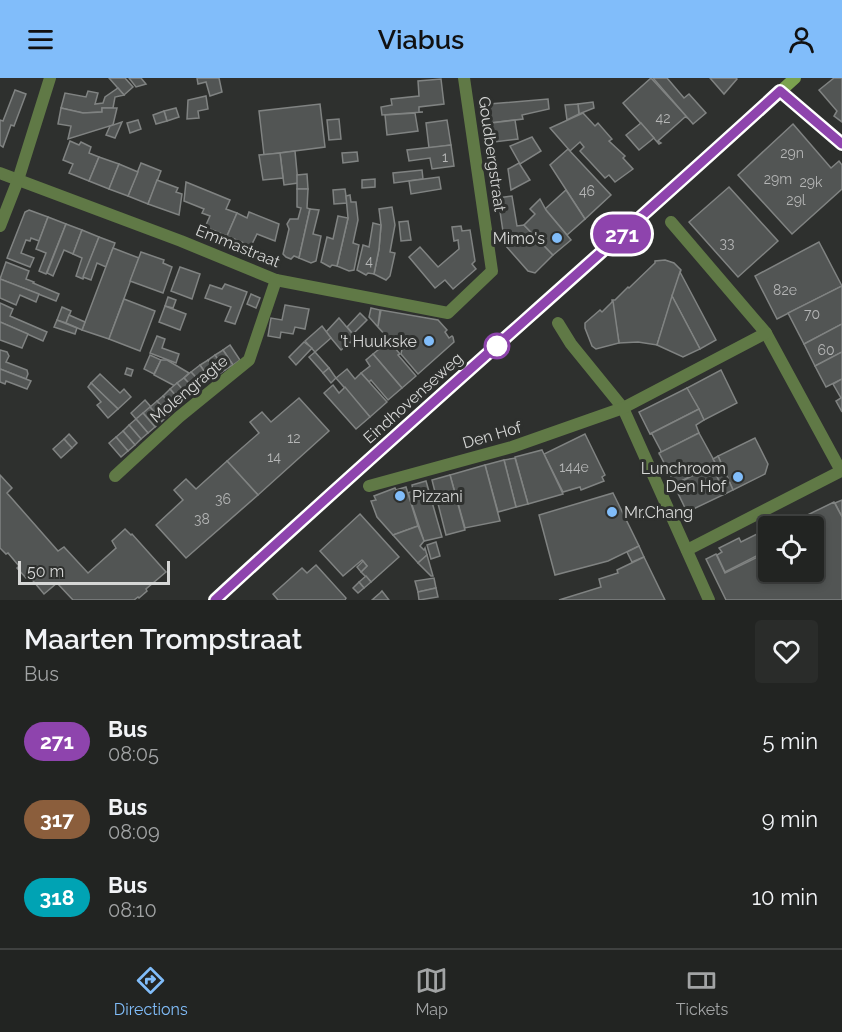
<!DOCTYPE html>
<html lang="en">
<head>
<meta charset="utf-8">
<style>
  :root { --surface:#222422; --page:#2a2c2a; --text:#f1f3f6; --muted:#a2a4a5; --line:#3f4140; --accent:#81bdfa }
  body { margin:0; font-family:Raleway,sans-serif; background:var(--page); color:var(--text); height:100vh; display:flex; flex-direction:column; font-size:22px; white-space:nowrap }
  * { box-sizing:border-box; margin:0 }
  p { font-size:20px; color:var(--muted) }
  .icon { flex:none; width:33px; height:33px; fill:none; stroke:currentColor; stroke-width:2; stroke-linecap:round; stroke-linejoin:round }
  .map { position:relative; height:522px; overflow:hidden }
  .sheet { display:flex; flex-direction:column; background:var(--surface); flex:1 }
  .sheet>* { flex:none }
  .badge { padding:0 12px; border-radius:20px; font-size:21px; line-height:39px }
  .fabs { position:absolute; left:758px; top:438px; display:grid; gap:12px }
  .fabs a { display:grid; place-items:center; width:66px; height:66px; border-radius:6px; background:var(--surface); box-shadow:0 3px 9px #0003,0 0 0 2px var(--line); font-size:30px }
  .scale { position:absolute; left:18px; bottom:15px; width:152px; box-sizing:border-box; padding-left:6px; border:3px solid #d6d7d6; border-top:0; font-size:16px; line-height:21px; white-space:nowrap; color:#d6d7d6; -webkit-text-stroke:4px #2e302e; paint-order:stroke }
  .map>.badge { position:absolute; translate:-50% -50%; box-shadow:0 0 0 3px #fff }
  .round { display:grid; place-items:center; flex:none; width:63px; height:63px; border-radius:6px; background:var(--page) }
  .overview { display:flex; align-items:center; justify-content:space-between; height:102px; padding:0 24px }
  h1 { font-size:28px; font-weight:600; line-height:45px }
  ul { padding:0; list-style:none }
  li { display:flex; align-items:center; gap:18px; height:78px; padding:0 24px }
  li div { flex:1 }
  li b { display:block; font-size:22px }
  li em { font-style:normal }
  li .badge { min-width:66px; font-weight:700; text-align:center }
  header { display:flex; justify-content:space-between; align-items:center; height:78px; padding:0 24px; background:var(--accent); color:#111; font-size:27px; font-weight:600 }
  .menu { display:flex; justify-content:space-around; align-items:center; height:84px; border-top:2px solid var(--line); background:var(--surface); font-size:16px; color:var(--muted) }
  .menu a { display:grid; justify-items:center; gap:3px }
  .menu .on { color:var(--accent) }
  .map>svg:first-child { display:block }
</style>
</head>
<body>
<header><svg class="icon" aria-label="menu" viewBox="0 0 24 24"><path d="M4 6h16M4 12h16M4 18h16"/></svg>Viabus<svg class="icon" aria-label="person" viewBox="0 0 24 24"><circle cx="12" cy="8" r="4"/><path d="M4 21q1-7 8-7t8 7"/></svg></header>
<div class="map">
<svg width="842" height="522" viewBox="0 0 842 522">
  <rect width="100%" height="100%" fill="#2e302e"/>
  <!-- building -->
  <g fill="#525554" stroke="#808382" stroke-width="1.5">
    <path d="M109,0H125L133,9L124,17Z"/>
    <path d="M129,0H141L146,6L136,9Z"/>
    <path d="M197,0H219L222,14L210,18L206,4L198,6Z"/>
    <path d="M651,0L688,40L685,39L658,63L661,65L659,66L623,25Z"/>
    <path d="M653,0H667L684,20L689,16L706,35L693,46Z"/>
    <path d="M710,0H736L737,1L724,16Z"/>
    <path d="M834,0H842V44L834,38L837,33L819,12Z"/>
    <path d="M441,1L444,26L419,29V34H423L382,37L381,29L392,27L391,21L419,18L418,3Z"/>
    <path d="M118,10L124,17L115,19L113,30H102V34L83,35L61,30L65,15L86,19L88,13L98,15L95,26L103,25L105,19Z"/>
    <path d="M15,12L26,16L14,48L11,47L3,69L0,67V42L3,43Z"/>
    <path d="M206,18L208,31L198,33L199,40L187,41L188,22Z"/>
    <path d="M548,21L549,31L522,37L523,41L491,45L489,26Z"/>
    <path d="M593,24L594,30L579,36L578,26Z"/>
    <path d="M320,26L325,69L264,77L259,33Z"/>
    <path d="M578,26L579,36L567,42L565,27Z"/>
    <path d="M61,30L83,35L102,34V30H117L113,47L68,61L71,48L58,46Z"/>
    <path d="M176,30L179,39L167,43L164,33Z"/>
    <path d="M164,33L167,43L156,46L153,37Z"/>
    <path d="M415,35L418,53L387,57L385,37Z"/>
    <path d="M583,35L595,48L598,45L612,61L609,63L625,78L623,80L633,91L615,104L609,97L605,100L580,73L584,69L580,64L570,73L550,50Z"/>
    <path d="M339,41L341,61L329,62L327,42Z"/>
    <path d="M138,42L141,51L130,55L127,45Z"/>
    <path d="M447,42L451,67L429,70L426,45Z"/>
    <path d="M515,42L518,61L494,64L491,45Z"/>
    <path d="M122,44L115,60L106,57L110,48Z"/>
    <path d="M641,45L654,60L639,72L626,57Z"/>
    <path d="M793,46L831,90L839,83L842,87V111L792,156L738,97Z"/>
    <path d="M532,59L541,73L520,86L510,68Z"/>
    <path d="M70,63L79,67L81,64L91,69L89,75L99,79L89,103L69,95L73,86L63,82Z"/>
    <path d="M451,67L454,88L432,91L430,80L409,83L407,72Z"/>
    <path d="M568,71L611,117L585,141L550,87Z"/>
    <path d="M295,73L298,105L284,107L280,75Z"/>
    <path d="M357,74L358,83L343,85L342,75Z"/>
    <path d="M280,75L283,100L263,102L259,77Z"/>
    <path d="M99,79L119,86L109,111L89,103Z"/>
    <path d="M141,85L161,93L148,126L128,118Z"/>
    <path d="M519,85L530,102L511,112L508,91Z"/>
    <path d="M119,86L138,94L128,118L109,111Z"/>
    <path d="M422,92L423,101L394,105L393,95Z"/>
    <path d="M307,96L308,111H297V97Z"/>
    <path d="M439,99L441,111L411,116L409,103Z"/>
    <path d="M375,101V109L362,110V102Z"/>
    <path d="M157,102L178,110L176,114L182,116L179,137L148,126Z"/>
    <path d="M186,104L230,122L226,131L237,135L227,158L205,149L210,138L202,135L204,131L184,123Z"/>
    <path d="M729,109L778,163L738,199L689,144Z"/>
    <path d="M297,111H308L307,130L310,131L299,180L294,178L291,181L286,179L283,176L289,151L287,146L290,141H298L301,130L297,129Z"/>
    <path d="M345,111L347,125L334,126L333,112Z"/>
    <path d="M566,112L585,141L567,157L545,131Z"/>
    <path d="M350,117L351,124H356L358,142L353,165L359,167L354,192L349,193L337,188L348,140L346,118Z"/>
    <path d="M512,118L517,148L524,147L553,177L535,195L528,193L505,167L498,120Z"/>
    <path d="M540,121L546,132L571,162L553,177L524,147L535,136L530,131Z"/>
    <path d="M392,129L395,147L390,174L395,175L390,198L386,202L374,196L379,171L381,147L379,131Z"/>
    <path d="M310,131L319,132L313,156L321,158L316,183L311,185L299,180Z"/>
    <path d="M29,132L48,139L39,163L31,160L30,163L26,162L21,175L34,180L30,189L7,180L25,134Z"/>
    <path d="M249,134L279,146L275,163L257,156L251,168L227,158L237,135L247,140Z"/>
    <path d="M338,138L348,140L337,188L332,187L330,189L321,184L327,159L333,161Z"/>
    <path d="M48,139L66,146L46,196L39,193L46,175L36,171Z"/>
    <path d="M408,143L411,162L401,163L399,144Z"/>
    <path d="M373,145L381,147L379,171L374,196L368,195L366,197L357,192L363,167L369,169Z"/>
    <path d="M66,146L82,152L73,176L64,172L53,198L47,195Z"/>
    <path d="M461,148L462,153L470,152L475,183L472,186L476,191L453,211L445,202L435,210L409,179L420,169L438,189L459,171L458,162L454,163L452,149Z"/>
    <path d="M82,152L99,159L83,201L76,198L82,180L73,176Z"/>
    <path d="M99,159L115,165L106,189L97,185L91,202L83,199Z"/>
    <path d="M819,164L842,208L777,241L755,198Z"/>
    <path d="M113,170L139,180L109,261L82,252Z"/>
    <path d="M141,174L164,182L163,185L172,189L163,215L130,203Z"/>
    <path d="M665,182L674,185L681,192L657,267L638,264L619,265L612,222H615L628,209L629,210L655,185V183Z"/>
    <path d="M6,184L29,193L26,201L34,204L33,205L59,216L56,223L0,201Z"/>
    <path d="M180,189L200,196L192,221L171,213Z"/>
    <path d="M680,194L716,262L700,271L672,218Z"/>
    <path d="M0,201L39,216L36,224L20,217L16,227L0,220Z"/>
    <path d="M225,206L247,214L235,246L225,243L231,229L205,220L210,207L222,211Z"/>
    <path d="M842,208V246L804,266L788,235Z"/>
    <path d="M251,216L260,220L256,230L247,226Z"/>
    <path d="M672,218L700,271L683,279L657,267Z"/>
    <path d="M168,219L176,222L173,230L165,228Z"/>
    <path d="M124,221L155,233L140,273L109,261Z"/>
    <path d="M613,223L619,265L596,271L592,268L585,250V245L600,232L602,234Z"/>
    <path d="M0,225L13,231L10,238L47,254L43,263L0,244Z"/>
    <path d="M285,227L309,231L305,251L295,249L293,256L281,254L280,260L268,258L271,240L282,242Z"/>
    <path d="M165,228L186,236L180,252L159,244Z"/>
    <path d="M62,229L71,233L66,245L57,242Z"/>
    <path d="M371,230L380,232L378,248L381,232L438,242L447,252L445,254L449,260L452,258L453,259L454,264L418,296L401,276L404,261L386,258L369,239Z"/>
    <path d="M360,235L367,242L353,256L347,249Z"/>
    <path d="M69,237L85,244L82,252L66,245Z"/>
    <path d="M339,240L356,260L341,272L326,254Z"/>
    <path d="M57,242L77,250L75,256L54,249Z"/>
    <path d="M0,244L28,256L22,270L0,262Z"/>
    <path d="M842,246V274L815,288L804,266Z"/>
    <path d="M322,248L331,260L315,274L305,263Z"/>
    <path d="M157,258L165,261L162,270L179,276L176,285L150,275Z"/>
    <path d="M389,263L400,276L398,277L416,298L402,310L373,276Z"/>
    <path d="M304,264L312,270L296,287L289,279Z"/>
    <path d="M230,267L240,282L233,287L223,272Z"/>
    <path d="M0,272L7,274L9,278L6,284L27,292L28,296L26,301L0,291Z"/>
    <path d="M223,272L233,287L225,292L215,277Z"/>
    <path d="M315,274L329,290L323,295L309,279Z"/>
    <path d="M842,274V301L826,309L815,288Z"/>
    <path d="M373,276L402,310L388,322L371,302L369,304L361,295L370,288L366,282Z"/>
    <path d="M150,277L161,282L154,296L144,291Z"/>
    <path d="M215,277L225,292L218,297L208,282Z"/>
    <path d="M161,282H167L189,295L175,308L154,297Z"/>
    <path d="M208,282L218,297L210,302L200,287Z"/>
    <path d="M200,287L210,302L203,307L191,294Z"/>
    <path d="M127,290L133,292L131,298L125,296Z"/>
    <path d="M329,290L336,300L331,305L323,295Z"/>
    <path d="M0,291L31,303L27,311L6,303L5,306L0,304Z"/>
    <path d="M347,291L355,301L361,295L387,324L370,339L336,300Z"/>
    <path d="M721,292L737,325L704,342L687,310Z"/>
    <path d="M191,294L203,307L196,313L184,300Z"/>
    <path d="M100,296L120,315L124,311L131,319L118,331L91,305Z"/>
    <path d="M184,300L196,313L189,319L177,305Z"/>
    <path d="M842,301V334L836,323L841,320L833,306Z"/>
    <path d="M91,305L118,331L108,340L97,327L101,324L88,309Z"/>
    <path d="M177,305L189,319L182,325L170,311Z"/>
    <path d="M333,307L339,315L345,309L370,339L356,351L324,315Z"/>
    <path d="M687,310L699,331L650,356L639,334Z"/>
    <path d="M170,311L182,325L175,331L163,318Z"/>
    <path d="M163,318L175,331L169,337L157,323Z"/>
    <path d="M299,320L329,353L258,417L227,383L259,355L250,344L262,334L271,344Z"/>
    <path d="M145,322L151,329L136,341L131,335Z"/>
    <path d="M157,323L169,337L162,343L150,329Z"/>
    <path d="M150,329L162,343L155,349L143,335Z"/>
    <path d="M699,331L704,342L696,347L699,355L660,375L661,373L652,356H650Z"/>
    <path d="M143,335L155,349L148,355L136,341Z"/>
    <path d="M136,341L148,355L141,361L129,347Z"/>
    <path d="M129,347L141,361L135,367L123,353Z"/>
    <path d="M123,353L135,367L128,373L116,359Z"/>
    <path d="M699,355L716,386L675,406L659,375Z"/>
    <path d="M69,356L77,365L72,370L64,361Z"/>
    <path d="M585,356L605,397L602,399L604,403L581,412L580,409L563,414L544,376Z"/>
    <path d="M116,359L128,373L121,379L109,365Z"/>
    <path d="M755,360L768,386L765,396L733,412L718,378Z"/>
    <path d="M64,361L72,370L61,380L53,371Z"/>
    <path d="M542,372L563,416L528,426L515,379Z"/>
    <path d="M718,378L733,412L725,416L712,388L716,386L713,381Z"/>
    <path d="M515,380L528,426L516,429L504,382Z"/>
    <path d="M504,382L516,429L498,434L485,387Z"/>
    <path d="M227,383L258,417L186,480L156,447L183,422L174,412L186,401L196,411Z"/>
    <path d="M485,387L500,443L465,450L450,397Z"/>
    <path d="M712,388L725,416L687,434L674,407Z"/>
    <path d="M0,397L12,410L7,415L58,473L64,469L88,495L116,470L112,463L125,451L131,457L132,456L166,494L146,511L147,513L139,520L138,519L134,522H73L57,505L44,516L29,498L26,500L17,490L19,488L8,475L6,476L0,470Z"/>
    <path d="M450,397L465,452L446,457L432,402Z"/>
    <path d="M426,403L442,459L424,463L408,415L413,413L412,407Z"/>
    <path d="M406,409L418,448L393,457L377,439L371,423L376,422L374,418L395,410L396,412Z"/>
    <path d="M613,415L639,468L608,483L555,497L539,437Z"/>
    <path d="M842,422V439L835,425Z"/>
    <path d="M834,424L842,439V522H726L706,481L716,476L725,495L768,474V494H813V448H785Z"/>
    <path d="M360,436L399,479L371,504L361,494L367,488L362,482L343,498L320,473Z"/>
    <path d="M418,448L424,463L420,468L424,472L425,470L427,477L418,485L393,457Z"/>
    <path d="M761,454L768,468V472L725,494L717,477L722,474L719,470L739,460L741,464Z"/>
    <path d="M436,464L440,478L431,481L427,467Z"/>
    <path d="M639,468L644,479L632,484L627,474Z"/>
    <path d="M427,477L433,498H431L418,485Z"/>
    <path d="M644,479L665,522H559L601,509L599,501L618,495L617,492Z"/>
    <path d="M363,483L367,488L361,494L357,489Z"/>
    <path d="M316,487L346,520L345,522H278L273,516L302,490L307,495Z"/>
    <path d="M366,498L371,504L364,510L359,504Z"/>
    <path d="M434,500L436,510L418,514L415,503Z"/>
    <path d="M359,504L364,510L358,515L353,510Z"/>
    <path d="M436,510L438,519L419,522L418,514Z"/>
    <path d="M382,513L389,522H372L380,515Z"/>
  </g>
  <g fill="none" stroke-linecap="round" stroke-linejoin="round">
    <!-- pedestrian -->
    <g stroke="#607946" stroke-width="12">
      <path d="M671,144L766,255L841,393L687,472"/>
      <path d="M558,245L571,266L623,330L709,522"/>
      <path d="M369,408L512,369L623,330L766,255"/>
    </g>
    <!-- minor -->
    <g stroke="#607946" stroke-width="12">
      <path d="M780,13L842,66"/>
      <path d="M0,95L181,163L276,202L448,235L492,193L464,0"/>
      <path d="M0,148L18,102L50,0"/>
      <path d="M115,398L179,339L249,282L276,202"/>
    </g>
    <!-- secondary -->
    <path stroke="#7ba24f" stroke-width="12" d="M215,522C406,346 603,175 795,0"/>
  </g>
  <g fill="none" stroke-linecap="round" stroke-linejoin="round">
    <defs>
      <path id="line" d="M215,522C401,350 593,184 780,13L842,66"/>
    </defs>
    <!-- line casing -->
    <use href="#line" stroke="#fff" stroke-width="14"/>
    <!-- line -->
    <use href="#line" stroke="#8e44ad" stroke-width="9"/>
  </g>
  <!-- markers -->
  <g fill="#81bdfa" stroke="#2e302e" stroke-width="2">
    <circle cx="557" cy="160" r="6"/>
    <circle cx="429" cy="263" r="6"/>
    <circle cx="738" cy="399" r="6"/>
    <circle cx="400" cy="418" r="6"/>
    <circle cx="612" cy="434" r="6"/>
  </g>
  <circle fill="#fff" stroke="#8e44ad" stroke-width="3" cx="497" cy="268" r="12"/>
  <g text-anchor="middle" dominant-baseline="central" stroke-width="6" stroke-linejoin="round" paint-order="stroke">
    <!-- number labels -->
    <g font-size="14" fill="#b5b6b6">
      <text x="663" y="40">42</text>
      <text x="792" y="75">29n</text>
      <text x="445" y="79">1</text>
      <text x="778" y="101">29m</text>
      <text x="811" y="104">29k</text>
      <text x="587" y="113">46</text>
      <text x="796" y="122">29l</text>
      <text x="727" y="165">33</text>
      <text x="369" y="183">4</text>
      <text x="785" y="212">82e</text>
      <text x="812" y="236">70</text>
      <text x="826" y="272">60</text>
      <text x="294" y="360">12</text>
      <text x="274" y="379">14</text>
      <text x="574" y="389">144e</text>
      <text x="223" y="421">36</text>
      <text x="202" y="441">38</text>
    </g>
    <!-- street labels -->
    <g font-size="16" fill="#d6d7d6" stroke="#2e302e">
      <text transform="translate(492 76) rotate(82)">Goudbergstraat</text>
      <text transform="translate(238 168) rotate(22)">Emmastraat</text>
      <text transform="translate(189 311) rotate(-40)">Molengragte</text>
      <text transform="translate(413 320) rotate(-42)">Eindhovenseweg</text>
      <text transform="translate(492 357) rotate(-16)">Den Hof</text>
    </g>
    <!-- poi labels -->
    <g font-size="16" fill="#d6d7d6" stroke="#2e302e" text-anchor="end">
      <text x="545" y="160">Mimo's</text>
      <text x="417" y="263">'t Huukske</text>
      <text x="726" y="390">Lunchroom<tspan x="726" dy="18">Den Hof</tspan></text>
      <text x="412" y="418" text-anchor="start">Pizzani</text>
      <text x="624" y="434" text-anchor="start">Mr.Chang</text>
    </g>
  </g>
</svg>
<div class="fabs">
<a><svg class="icon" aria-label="locate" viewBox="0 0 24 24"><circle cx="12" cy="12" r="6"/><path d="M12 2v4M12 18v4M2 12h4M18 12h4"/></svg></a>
</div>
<div class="scale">50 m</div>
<b class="badge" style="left:622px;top:156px;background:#8e44ad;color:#fff">271</b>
</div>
<section class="sheet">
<div class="overview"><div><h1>Maarten Trompstraat</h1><p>Bus</p></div><a class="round"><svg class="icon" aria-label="heart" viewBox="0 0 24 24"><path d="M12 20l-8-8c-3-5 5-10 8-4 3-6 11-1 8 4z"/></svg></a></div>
<ul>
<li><span class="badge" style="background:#8e44ad;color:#fff">271</span><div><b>Bus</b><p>08:05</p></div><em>5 min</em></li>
<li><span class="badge" style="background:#8b5e3c;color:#fff">317</span><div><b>Bus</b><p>08:09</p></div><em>9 min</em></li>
<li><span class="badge" style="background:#00a3b4;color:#fff">318</span><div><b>Bus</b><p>08:10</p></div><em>10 min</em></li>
</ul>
</section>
<nav class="menu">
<a class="on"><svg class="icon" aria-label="directions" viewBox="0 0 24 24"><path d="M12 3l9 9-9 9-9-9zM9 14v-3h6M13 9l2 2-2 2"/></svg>Directions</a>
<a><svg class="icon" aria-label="map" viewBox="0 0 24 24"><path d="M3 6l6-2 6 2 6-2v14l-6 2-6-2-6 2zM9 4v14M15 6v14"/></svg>Map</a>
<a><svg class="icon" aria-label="tickets" viewBox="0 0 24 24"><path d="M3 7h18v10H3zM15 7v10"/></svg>Tickets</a>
</nav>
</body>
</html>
